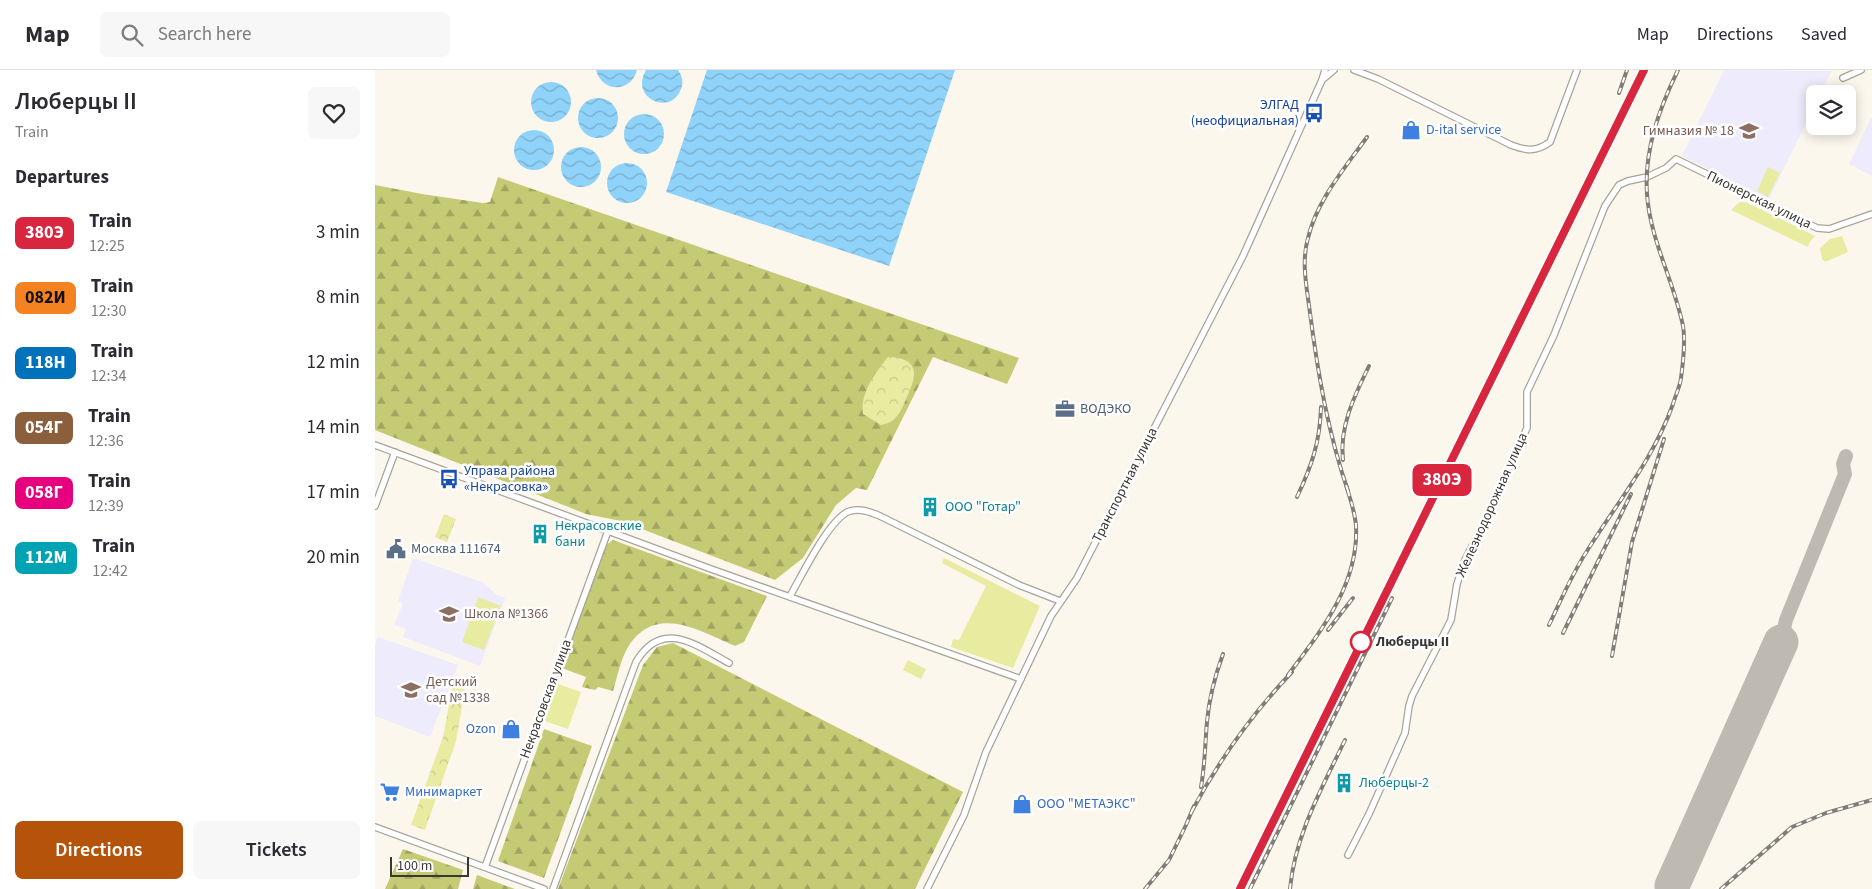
<!DOCTYPE html>
<html lang="en">
<head>
<meta charset="utf-8">
<style>
  :root { --surface:#fff; --page:#f7f7f7; --text:#2b2b33; --muted:#7c7c81; --line:#e1e1e2; --accent:#b45309 }
  body { margin:0; font-family:"Source Sans 3",sans-serif; background:var(--page); color:var(--text); height:100vh; display:flex; flex-direction:column; font-size:19px; white-space:nowrap }
  * { box-sizing:border-box; margin:0 }
  p { font-size:16px; color:var(--muted) }
  .icon { flex:none; width:28px; height:28px; fill:none; stroke:currentColor; stroke-width:2; stroke-linecap:round; stroke-linejoin:round }
  .map { position:relative; flex:1; overflow:hidden }
  .drawer { display:flex; flex-direction:column; background:var(--surface); width:375px }
  .drawer>* { flex:none }
  .badge { padding:0 10px; border-radius:8px; font-size:18px; line-height:32px }
  .tools { position:absolute; left:1431px; top:15px; display:grid; gap:10px }
  .tools a { display:grid; place-items:center; width:50px; height:50px; border-radius:8px; background:var(--surface); box-shadow:0 2px 12px #0003; font-size:25px }
  .scale { position:absolute; left:15px; bottom:12px; width:79px; box-sizing:border-box; padding-left:5px; border:2px solid #3a3834; border-top:0; font-size:14px; line-height:18px; white-space:nowrap; color:#3a3834; -webkit-text-stroke:4px #fff; paint-order:stroke }
  .map>.badge { position:absolute; translate:-50% -50%; box-shadow:0 0 0 2px #fff }
  h2 { padding:0 15px; font-size:19px; line-height:45px }
  .round { display:grid; place-items:center; flex:none; width:52px; height:52px; border-radius:8px; background:var(--page) }
  .summary { display:flex; align-items:center; justify-content:space-between; height:85px; padding:0 15px }
  h1 { font-size:24px; font-weight:600; line-height:38px }
  .button { display:flex; gap:10px; margin-top:auto; padding:10px 15px }
  .button a { flex:1; height:58px; border-radius:8px; background:var(--accent); color:#fff; font-size:20px; font-weight:600; line-height:58px; text-align:center }
  .button a+a { background:var(--page); color:var(--text) }
  ul { padding:0; list-style:none }
  li { display:flex; align-items:center; gap:15px; height:65px; padding:0 15px }
  li div { flex:1 }
  li b { display:block; font-size:19px }
  li em { font-style:normal }
  li .badge { min-width:55px; font-weight:700; text-align:center }
  header { display:flex; align-items:center; gap:30px; box-sizing:border-box; height:70px; padding:0 25px; background:var(--surface); border-bottom:1px solid var(--line) }
  header strong { font-size:24px }
  nav { display:flex; gap:28px; margin-inline-start:auto; font-size:18px }
  .search { width:350px; height:45px; background:var(--page); display:flex; align-items:center; gap:12px; box-sizing:border-box; padding:0 18px; border-radius:8px; color:var(--muted); font-size:19px }
  main { display:flex; flex:1; min-height:0 }
  .map>svg:first-child { display:block }
</style>
</head>
<body>
<header>
<strong>Map</strong>
<div class="search"><svg class="icon" aria-label="search" viewBox="0 0 24 24"><circle cx="10" cy="10" r="6"/><path d="M15 15l6 6"/></svg>Search here</div>
<nav><a>Map</a><a>Directions</a><a>Saved</a></nav>
</header>
<main>
<section class="drawer">
<div class="summary"><div><h1>Люберцы II</h1><p>Train</p></div><a class="round"><svg class="icon" aria-label="heart" viewBox="0 0 24 24"><path d="M12 20l-8-8c-3-5 5-10 8-4 3-6 11-1 8 4z"/></svg></a></div>
<h2>Departures</h2>
<ul>
<li><span class="badge" style="background:#d7263d;color:#fff">380Э</span><div><b>Train</b><p>12:25</p></div><em>3 min</em></li>
<li><span class="badge" style="background:#f58220;color:#111">082И</span><div><b>Train</b><p>12:30</p></div><em>8 min</em></li>
<li><span class="badge" style="background:#0072bc;color:#fff">118Н</span><div><b>Train</b><p>12:34</p></div><em>12 min</em></li>
<li><span class="badge" style="background:#8b5e3c;color:#fff">054Г</span><div><b>Train</b><p>12:36</p></div><em>14 min</em></li>
<li><span class="badge" style="background:#e6007e;color:#fff">058Г</span><div><b>Train</b><p>12:39</p></div><em>17 min</em></li>
<li><span class="badge" style="background:#00a3b4;color:#fff">112М</span><div><b>Train</b><p>12:42</p></div><em>20 min</em></li>
</ul>
<div class="button"><a>Directions</a><a>Tickets</a></div>
</section>
<div class="map">
<svg width="1497" height="819" viewBox="0 0 1497 819">
  <defs>
    <pattern id="forest-firs" width="22" height="20" patternUnits="userSpaceOnUse" patternTransform="scale(1.25)"><rect width="22" height="20" fill="#c5ca74"/><path d="M5 1l3.5 6h-7zM16 11l3.5 6h-7z" fill="#a1a560"/></pattern>
    <pattern id="park-crowns" width="20" height="18" patternUnits="userSpaceOnUse" patternTransform="scale(1.25)"><rect width="20" height="18" fill="#e7eca1"/><path d="M2 6a3 3 0 1 1 6 0M12 15a3 3 0 1 1 6 0" fill="none" stroke="#c7cb8b"/></pattern>
    <pattern id="water-waves" width="16" height="10" patternUnits="userSpaceOnUse" patternTransform="scale(1.25)"><rect width="16" height="10" fill="#90d3fa"/><path d="M0 5q4-4 8 0t8 0" fill="none" stroke="#77accb"/></pattern>
  </defs>
  <rect width="100%" height="100%" fill="#fcf7ed"/>
  <!-- education -->
  <g fill="#eeebfd">
    <path d="M1349,0L1457,1L1445,24H1440V35L1394,129L1307,86Z"/>
    <path d="M1496,48L1497,49V106L1474,94Z"/>
    <path d="M38,488L107,512L122,525L130,528L105,596L28,567L31,559L19,555L28,534L23,531Z"/>
    <path d="M3,567L83,595L55,667L0,646V575Z"/>
  </g>
  <!-- grass -->
  <g fill="#e7eca1">
    <path d="M1393,97L1405,103L1393,127L1382,121Z"/>
    <path d="M1366,131L1373,133L1440,166L1434,173L1433,177L1356,140Z"/>
    <path d="M1467,166L1473,182L1450,192L1447,189L1445,178L1455,169Z"/>
    <path d="M569,488L665,536L638,598L576,577L578,569L584,570L611,516L567,493Z"/>
    <path d="M103,527L126,536L109,580L87,572Z"/>
    <path d="M533,590L551,599L546,609L528,600Z"/>
    <path d="M183,614L206,622L193,659L170,651Z"/>
  </g>
  <!-- forest -->
  <g fill="url(#forest-firs)">
    <path d="M123,107L644,288L632,314L558,287L492,420L481,418L461,435L428,488L400,510L246,451L211,444L0,360V115L47,124L108,133L115,132Z"/>
    <path d="M238,470L392,526L369,572L360,576C324,561 281,533 253,577C246,588 242,608 238,621L223,617L220,620L207,617L211,607L187,598L230,476Z"/>
    <path d="M298,573L588,722L540,819H183L268,595L282,577Z"/>
    <path d="M169,659L217,676L169,808L123,791Z"/>
    <path d="M28,779L88,800L83,819H10Z"/>
    <path d="M102,805L140,819H98Z"/>
  </g>
  <!-- park -->
  <g fill="url(#park-crowns)">
    <path d="M513,287C544,288 543,304 532,327C528,336 525,345 517,351C514,353 510,354 506,355L488,344C485,323 500,303 513,287Z"/>
    <path d="M69,444L81,449L72,472L60,467Z"/>
    <path d="M78,614L90,619L81,671L50,760L36,755L68,667Z"/>
  </g>
  <!-- water -->
  <g fill="url(#water-waves)">
    <path d="M221,0H262C256,23 227,23 221,0Z"/>
    <path d="M271,0H303C307,6 309,12 306,19C296,47 254,28 271,0Z"/>
    <path d="M332,0H580L514,196L291,122Z"/>
    <circle cx="176" cy="32" r="20"/>
    <circle cx="223" cy="48" r="20"/>
    <circle cx="269" cy="64" r="20"/>
    <circle cx="159" cy="80" r="20"/>
    <circle cx="206" cy="97" r="20"/>
    <circle cx="252" cy="113" r="20"/>
  </g>
  <g fill="none" stroke-linecap="round" stroke-linejoin="round">
    <!-- taxiway -->
    <g stroke="#bebab2" stroke-width="14">
      <path d="M1406,572L1411,550L1470,404L1468,394L1471,386"/>
      <path d="M1296,819L1297,816"/>
    </g>
    <!-- runway -->
    <path stroke="#bebab2" stroke-width="35" d="M1297,816L1406,572"/>
    <defs>
      <g id="minor">
        <path d="M979,0L1003,9L1136,75C1152,81 1161,82 1175,72L1202,0"/>
        <path d="M1468,8L1486,0"/>
        <path d="M947,10L959,0"/>
        <path d="M0,375L336,499L646,609"/>
        <path d="M0,436L20,382"/>
        <path d="M415,526C426,507 455,447 475,441C486,438 495,442 505,446L644,515L685,531"/>
        <path d="M0,757L169,819"/>
        <path d="M973,785L994,744L1030,663L1034,636L1037,626L1076,550L1082,514L1090,490L1116,439L1152,358V322L1179,265L1230,136L1244,115L1253,111L1272,107L1291,98L1301,89L1442,158L1454,159L1497,144"/>
        <path d="M110,797L233,461"/>
        <path d="M178,819L261,592C287,548 321,575 354,593"/>
        <path d="M552,819L589,745L611,682L676,546L702,508L868,186L947,10L950,0"/>
      </g>
    </defs>
    <!-- minor casing -->
    <use href="#minor" stroke="#a8a49a" stroke-width="8"/>
    <!-- minor -->
    <use href="#minor" stroke="#fff" stroke-width="5.5"/>
    <defs>
      <g id="rail">
        <path d="M1244,23L1252,0"/>
        <path d="M968,390C964,356 980,325 994,296"/>
        <path d="M973,421C953,363 943,304 935,243C932,219 926,192 933,168C942,130 970,98 992,67"/>
        <path d="M922,427C937,395 945,372 946,337"/>
        <path d="M1174,555C1186,530 1197,504 1212,481C1242,433 1279,388 1298,334C1300,326 1305,317 1306,308C1308,292 1311,272 1308,256C1299,211 1275,170 1272,124C1269,80 1284,39 1303,0"/>
        <path d="M953,560L978,528"/>
        <path d="M1188,563L1256,424"/>
        <path d="M1237,586L1257,472L1289,369"/>
        <path d="M913,605C946,561 984,514 981,456C980,442 975,428 971,415"/>
        <path d="M826,717C830,695 830,674 832,652C834,628 840,606 848,584"/>
        <path d="M817,741C844,690 877,644 917,602"/>
        <path d="M770,819L794,790L811,755L819,736"/>
        <path d="M865,819L1269,0"/>
        <path d="M875,819L1017,528"/>
        <path d="M915,819C920,765 947,718 970,670"/>
        <path d="M1346,819L1417,757L1451,743L1497,730"/>
      </g>
    </defs>
    <!-- rail casing -->
    <use href="#rail" stroke="#807d77" stroke-width="4"/>
    <!-- rail -->
    <use href="#rail" stroke="#fff" stroke-width="2" stroke-dasharray="5.5" stroke-linecap="butt"/>
  </g>
  <g fill="none" stroke-linecap="round" stroke-linejoin="round">
    <defs>
      <path id="line" d="M865,819L1269,0"/>
    </defs>
    <!-- line casing -->
    <use href="#line" stroke="#fff" stroke-width="11"/>
    <!-- line -->
    <use href="#line" stroke="#d7263d" stroke-width="8"/>
  </g>
  <!-- icons -->
  <defs>
    <symbol id="bus-bare" viewBox="-9 -9 18 18"><path d="M-5-6H5V4H4V6H2V4H-2V6H-4V4H-5ZM-3.5-4V0h7V-4ZM-3.5 1.2v1.5H-2V1.2ZM2 1.2v1.5H3.5V1.2Z" fill="#1a4fb4" stroke="#fff" stroke-width="2.5" paint-order="stroke"/></symbol>
    <symbol id="shop-bare" viewBox="-9 -9 18 18"><path d="M-5-2.5h2.3a2.7 3.5 0 0 1 5.4 0H5L5.5 6h-11ZM-1.5-2.5h3a1.5 2.3 0 0 0-3 0Z" fill="#3f7fe0" stroke="#fff" stroke-width="2.5" paint-order="stroke"/></symbol>
    <symbol id="school-bare" viewBox="-9 -9 18 18"><path d="M0-5L7-2L0 1L-7-2ZM-4 1L0 2.5L4 1V4Q0 6-4 4Z" fill="#8d6e63" stroke="#fff" stroke-width="2.5" paint-order="stroke"/></symbol>
    <symbol id="office-bare" viewBox="-9 -9 18 18"><path d="M-6-3h4V-5.5h4V-3h4V5H-6ZM-1-4.5V-3h2v-1.5ZM-6 0V1H6V0Z" fill="#5c6f8a" stroke="#fff" stroke-width="2.5" paint-order="stroke"/></symbol>
    <symbol id="building-bare" viewBox="-9 -9 18 18"><path d="M-4-6H4V6H1V3H-1V6H-4ZM-2.5-4.3h1.7v1.8h-1.7ZM.8-4.3h1.7v1.8H.8ZM-2.5-1h1.7V.8h-1.7ZM.8-1h1.7V.8H.8Z" fill="#0f9aa8" stroke="#fff" stroke-width="2.5" paint-order="stroke"/></symbol>
    <symbol id="civic-bare" viewBox="-9 -9 18 18"><path d="M-.6-6.5H3V-4.5H.6V-3L4-1V1h2V6H-6V1h2V-1L-.6-3ZM-1.2 2.5V6h2.4V2.5Z" fill="#5c6f8a" stroke="#fff" stroke-width="2.5" paint-order="stroke"/></symbol>
    <symbol id="supermarket-bare" viewBox="-9 -9 18 18"><path d="M-6-5.5h2.5l.6 2H6L4.5 2H-2.5L-4.4-4H-6ZM-1.5 3.2a1.3 1.3 0 1 0 .1 0ZM3 3.2a1.3 1.3 0 1 0 .1 0Z" fill="#3f7fe0" stroke="#fff" stroke-width="2.5" paint-order="stroke"/></symbol>
  </defs>
  <g fill-rule="evenodd">
    <use href="#bus-bare" x="925" y="29" width="28" height="28"/>
    <use href="#shop-bare" x="1022" y="46" width="28" height="28"/>
    <use href="#school-bare" x="1360" y="47" width="28" height="28"/>
    <use href="#office-bare" x="676" y="325" width="28" height="28"/>
    <use href="#bus-bare" x="60" y="395" width="28" height="28"/>
    <use href="#building-bare" x="541" y="423" width="28" height="28"/>
    <use href="#building-bare" x="151" y="450" width="28" height="28"/>
    <use href="#civic-bare" x="7" y="465" width="28" height="28"/>
    <use href="#school-bare" x="60" y="530" width="28" height="28"/>
    <use href="#school-bare" x="22" y="606" width="28" height="28"/>
    <use href="#shop-bare" x="122" y="645" width="28" height="28"/>
    <use href="#building-bare" x="955" y="699" width="28" height="28"/>
    <use href="#supermarket-bare" x="1" y="708" width="28" height="28"/>
    <use href="#shop-bare" x="633" y="720" width="28" height="28"/>
  </g>
  <!-- markers -->
  <circle fill="#fff" stroke="#d7263d" stroke-width="2.5" cx="986" cy="572" r="10"/>
  <g text-anchor="middle" dominant-baseline="central" stroke-width="5" stroke-linejoin="round" paint-order="stroke">
    <!-- transit labels -->
    <g font-size="14" fill="#164399" stroke="#fff" text-anchor="end">
      <text x="924" y="35">ЭЛГАД<tspan x="924" dy="16">(неофициальная)</tspan></text>
      <text x="89" y="401" text-anchor="start">Управа района<tspan x="89" dy="16">«Некрасовка»</tspan></text>
    </g>
    <!-- shop labels -->
    <g font-size="14" fill="#366cbe" stroke="#fff" text-anchor="start">
      <text x="1051" y="60">D-ital service</text>
      <text x="121" y="659" text-anchor="end">Ozon</text>
      <text x="30" y="722">Минимаркет</text>
      <text x="662" y="734">ООО "МЕТАЭКС"</text>
    </g>
    <!-- education labels -->
    <g font-size="14" fill="#785e54" stroke="#fff" text-anchor="start">
      <text x="1359" y="61" text-anchor="end">Гимназия № 18</text>
      <text x="89" y="544">Школа №1366</text>
      <text x="51" y="612">Детский<tspan x="51" dy="16">сад №1338</tspan></text>
    </g>
    <!-- street labels -->
    <g font-size="14" fill="#3a3834" stroke="#fff">
      <text transform="translate(1384 130) rotate(26)">Пионерская улица</text>
      <text transform="translate(750 415) rotate(-63)">Транспортная улица</text>
      <text transform="translate(1117 435) rotate(-66)">Железнодорожная улица</text>
      <text transform="translate(171 629) rotate(-70)">Некрасовская улица</text>
    </g>
    <!-- service labels -->
    <g font-size="14" fill="#4e5e75" stroke="#fff" text-anchor="start">
      <text x="705" y="339">ВОДЭКО</text>
      <text x="36" y="479">Москва 111674</text>
    </g>
    <!-- culture labels -->
    <g font-size="14" fill="#0d838f" stroke="#fff" text-anchor="start">
      <text x="570" y="437">ООО "Готар"</text>
      <text x="180" y="456">Некрасовские<tspan x="180" dy="16">бани</tspan></text>
      <text x="984" y="713">Люберцы-2</text>
    </g>
    <!-- stop labels -->
    <g font-size="14" font-weight="bold" fill="#3a3834" stroke="#fff" text-anchor="start">
      <text x="1001" y="572">Люберцы II</text>
    </g>
  </g>
</svg>
<div class="tools">
<a><svg class="icon" aria-label="layers" viewBox="0 0 24 24"><path d="M12 4l9 5-9 5-9-5zM3 14l9 5 9-5"/></svg></a>
</div>
<div class="scale">100 m</div>
<b class="badge" style="left:1067px;top:410px;background:#d7263d;color:#fff">380Э</b>
</div>
</main>
</body>
</html>
